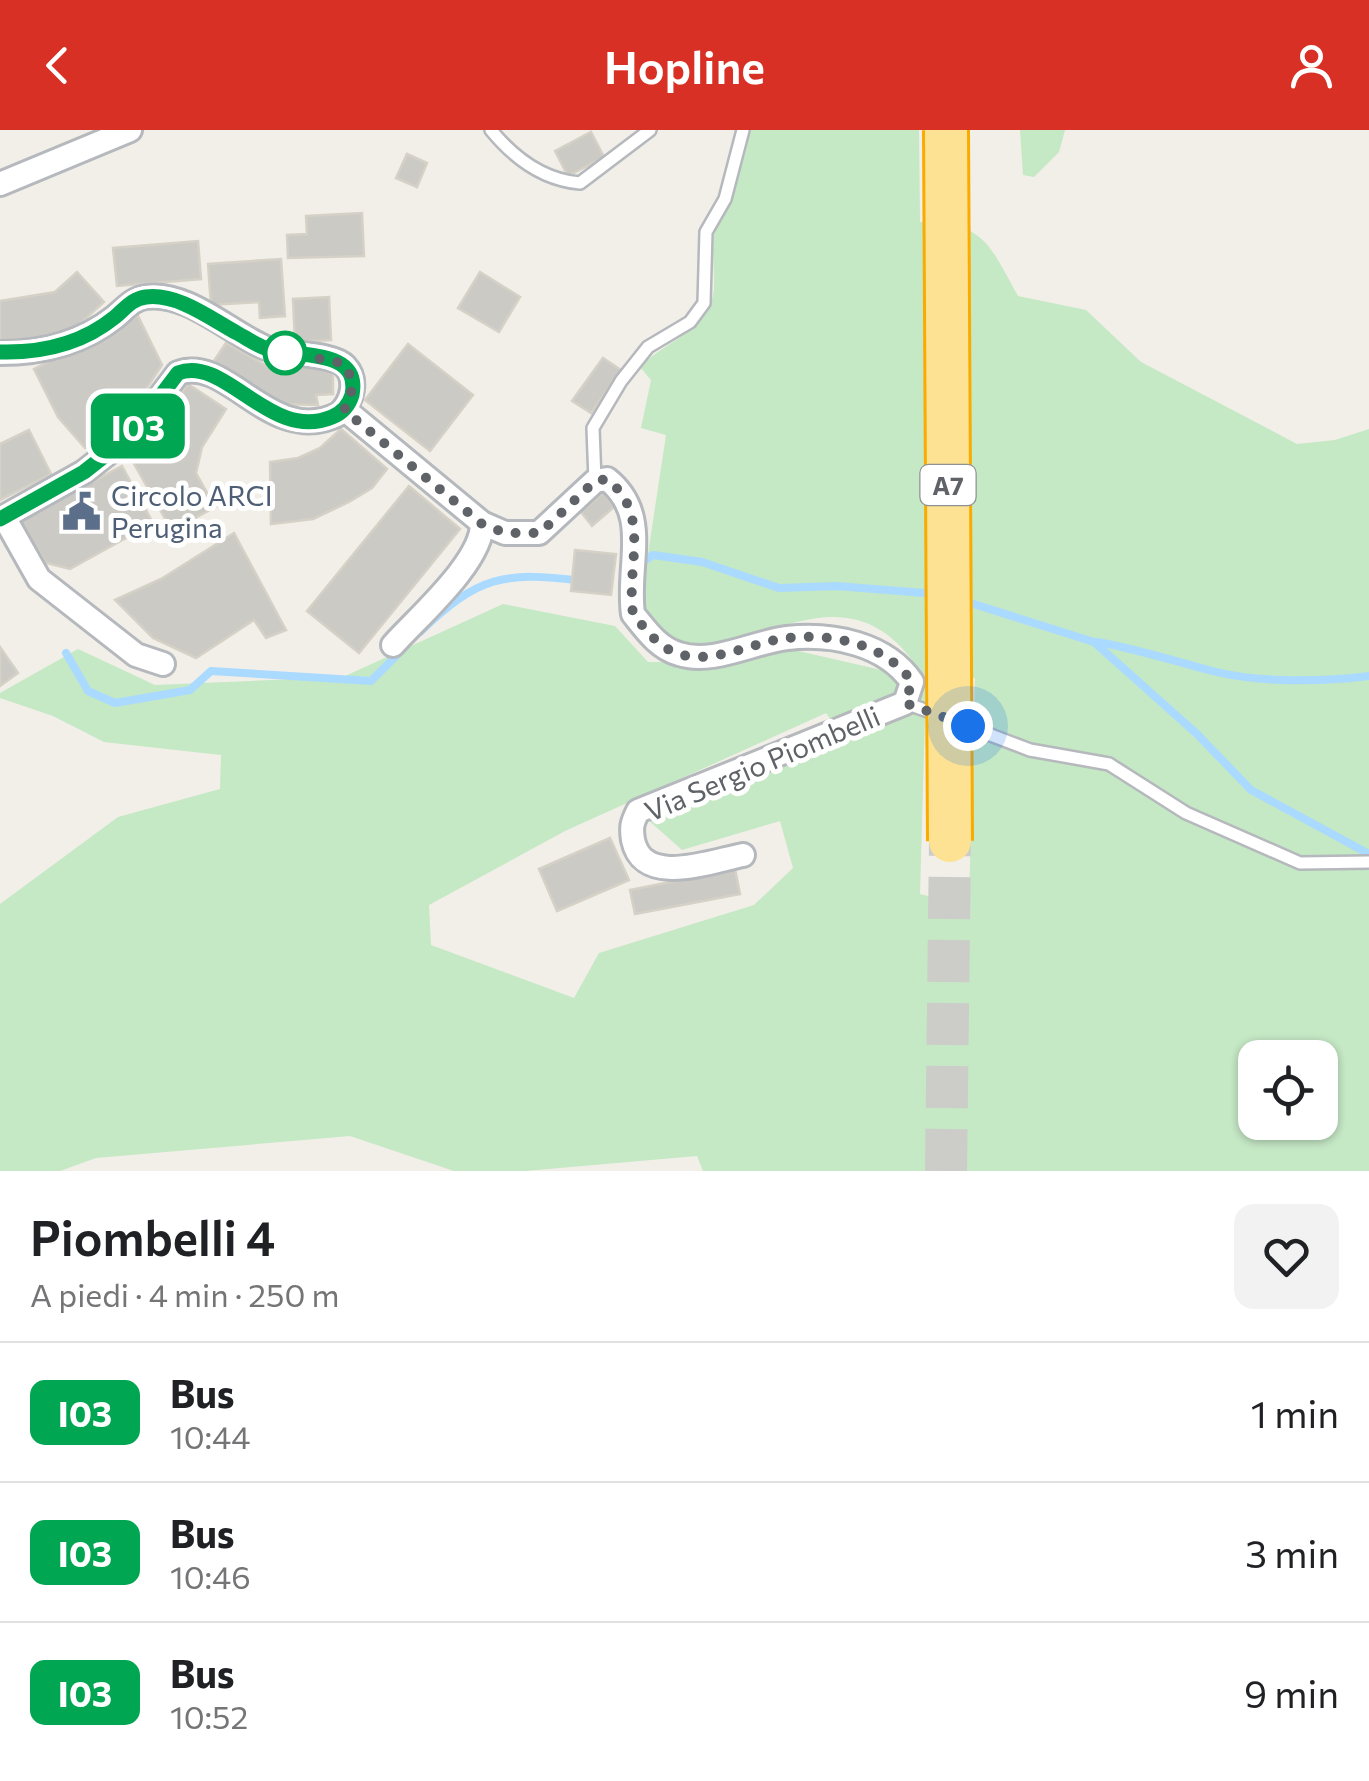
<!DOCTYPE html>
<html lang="it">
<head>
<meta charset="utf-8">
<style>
  :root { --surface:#fff; --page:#f2f2f2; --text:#202124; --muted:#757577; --line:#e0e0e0; --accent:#d93025 }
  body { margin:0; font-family:Commissioner,sans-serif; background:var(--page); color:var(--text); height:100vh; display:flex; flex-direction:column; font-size:38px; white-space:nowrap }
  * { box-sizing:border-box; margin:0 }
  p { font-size:32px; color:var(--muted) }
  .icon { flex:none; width:55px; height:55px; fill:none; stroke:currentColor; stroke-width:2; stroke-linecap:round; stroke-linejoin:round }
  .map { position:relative; height:1041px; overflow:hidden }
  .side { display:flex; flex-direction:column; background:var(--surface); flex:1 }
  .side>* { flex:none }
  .badge { padding:0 20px; border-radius:15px; font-size:35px; line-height:65px }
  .tools { position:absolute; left:1238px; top:910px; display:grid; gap:20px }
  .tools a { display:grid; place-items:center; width:100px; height:100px; border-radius:20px; background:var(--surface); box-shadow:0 2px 8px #0004; font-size:50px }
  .you { position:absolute; width:50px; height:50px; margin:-25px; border:8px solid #fff; border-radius:50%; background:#1a73e8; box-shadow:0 0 0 15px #1a73e833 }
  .map>.badge { position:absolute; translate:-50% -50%; box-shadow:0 0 0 5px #fff }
  .round { display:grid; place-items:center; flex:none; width:105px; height:105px; border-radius:20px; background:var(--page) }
  .head { display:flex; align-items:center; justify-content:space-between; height:170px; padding:0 30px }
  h1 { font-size:48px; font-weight:600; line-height:75px }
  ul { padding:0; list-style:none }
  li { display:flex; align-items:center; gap:30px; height:140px; padding:0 30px; border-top:2px solid var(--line) }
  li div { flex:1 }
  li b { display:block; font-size:38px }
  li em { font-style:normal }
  li .badge { min-width:110px; font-weight:700; text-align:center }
  header { display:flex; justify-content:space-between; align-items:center; height:130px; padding:0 30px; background:var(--accent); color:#fff; font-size:45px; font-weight:600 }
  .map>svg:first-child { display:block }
</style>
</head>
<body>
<header><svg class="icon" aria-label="back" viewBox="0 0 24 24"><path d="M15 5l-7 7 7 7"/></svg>Hopline<svg class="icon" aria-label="person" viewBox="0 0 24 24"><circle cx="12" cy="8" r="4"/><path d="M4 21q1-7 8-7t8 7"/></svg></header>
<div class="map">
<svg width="1369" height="1041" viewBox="0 0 1369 1041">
  <rect width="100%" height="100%" fill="#f1efe8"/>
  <!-- green -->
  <g fill="#c5e8c5" fill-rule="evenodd">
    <path d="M749,0H919L920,92C984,92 989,114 1018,166L1086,180L1141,232L1297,314L1335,310L1369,299V1041H703L697,1026L525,1041H454L350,1006L96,1028L60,1041H0V774L118,687L220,659L221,625L104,612L53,586L0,568V563L78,519L155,555L343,547L503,474L615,496L648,532H713L794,520L925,550C843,408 733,559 659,503C652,497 646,485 640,477L666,305L641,298L651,250L640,237C661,215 695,205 709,178C720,157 709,125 715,101C725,65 747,38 749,0ZM975,548L969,776H968L920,764L926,551ZM826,583L843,607L647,689L682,720L780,691L793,738L754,775L599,823L574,868L431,815L429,775L565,701ZM1255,928H1320V992H1255Z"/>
    <path d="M1020,0H1065L1059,22L1034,47L1023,45Z"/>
  </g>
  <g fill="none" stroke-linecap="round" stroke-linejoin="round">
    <!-- stream -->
    <g stroke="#aadaff" stroke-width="8">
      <path d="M640,434L653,425L702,432L779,458L836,456L937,464"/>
      <path d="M961,470L1094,512L1197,604L1251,660L1369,724"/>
      <path d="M420,502C478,446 503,441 582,451"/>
      <path d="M1098,512C1137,519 1174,531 1212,541C1260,553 1320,552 1369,546"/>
      <path d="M66,523L88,561L115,573L190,560L211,541L371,551L403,519"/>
    </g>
  </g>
  <!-- building -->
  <g fill="#cccac5" stroke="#d6d1c6" stroke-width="2.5">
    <path d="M591,2L604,27L568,46L555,21Z"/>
    <path d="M407,24L427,33L417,57L396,48Z"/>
    <path d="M362,83L364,126L288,128L287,105L307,104L306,86Z"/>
    <path d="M198,111L201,149L117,156L113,118Z"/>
    <path d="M281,129L285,186L260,188L259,172L211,175L208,134Z"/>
    <path d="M77,142L104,172L74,199L23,210H0V171L55,162Z"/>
    <path d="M480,142L520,167L499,202L458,178Z"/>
    <path d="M329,167L331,210L295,212L293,169Z"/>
    <path d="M138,186L162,235L139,270L112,286L119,298L85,318L58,287L34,239Z"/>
    <path d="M226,213L267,236L333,238V264L316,265L318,275L278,274L214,231Z"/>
    <path d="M408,214L473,265L430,321L365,270Z"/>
    <path d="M603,228L621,240L591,283L572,271Z"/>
    <path d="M188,254L226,279L202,317L196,343L215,377L172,401L132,330Z"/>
    <path d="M341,299L387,339L372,358L349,372L313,389L271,394L270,332L298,328L320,318Z"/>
    <path d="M29,300L51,344L0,370V314Z"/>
    <path d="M122,336L153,393L70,439L46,433L20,391Z"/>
    <path d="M409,356L460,399L359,523L307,481Z"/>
    <path d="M603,363L614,377L592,396L581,382Z"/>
    <path d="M234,403L286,500L266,508L254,490L196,528L153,508L115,470L161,449Z"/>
    <path d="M575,420L616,424L611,465L571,461Z"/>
    <path d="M0,517L18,543L0,556Z"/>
    <path d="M610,708L629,750L557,781L539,739Z"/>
    <path d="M735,739L740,764L635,784L630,760Z"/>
  </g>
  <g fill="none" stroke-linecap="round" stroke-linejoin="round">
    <!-- highway-tunnel -->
    <path stroke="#ccccc8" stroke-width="42" stroke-dasharray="42 21" stroke-linecap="butt" d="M946,1041L950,711"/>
    <defs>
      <g id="lane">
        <path d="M491,0C514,28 543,50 580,53L650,0"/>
        <path d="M595,351L593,298L621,251L648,217L690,192L704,173L706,102L725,69L743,0"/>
        <path d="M905,573L942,586"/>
        <path d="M959,593L1030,620L1109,634L1186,683L1300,733L1369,732"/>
      </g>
      <g id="street">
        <path d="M0,54L130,0"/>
        <path d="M0,223C41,223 82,213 115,187C125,179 132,169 146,167C187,161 229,202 264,217C285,226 332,222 345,236C358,250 352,272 339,284C271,318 228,224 178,243L131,305L84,342L0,389"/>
        <path d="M344,279L482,393L505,403H539L595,351L607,349C652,385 626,434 633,484C646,500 658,518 679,524C713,535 753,512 787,508C833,503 886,514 912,552L905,573L638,681C632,693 631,697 633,710C643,758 711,731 743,725"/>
        <path d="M4,387L39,449L136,525L163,534"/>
        <path d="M393,515C418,487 483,431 482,393"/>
      </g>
    </defs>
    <!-- lane casing -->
    <use href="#lane" stroke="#b5b8bc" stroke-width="16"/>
    <!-- street casing -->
    <use href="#street" stroke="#b5b8bc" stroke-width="28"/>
    <!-- lane -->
    <use href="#lane" stroke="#fff" stroke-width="11"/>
    <!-- street -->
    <use href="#street" stroke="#fff" stroke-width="22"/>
    <defs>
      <path id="highway-bridge" d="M946,0L950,711"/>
    </defs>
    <!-- highway-bridge casing -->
    <use href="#highway-bridge" stroke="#f9ab00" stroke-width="48" stroke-linecap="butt"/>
    <!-- highway-bridge -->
    <use href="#highway-bridge" stroke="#fde293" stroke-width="42"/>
  </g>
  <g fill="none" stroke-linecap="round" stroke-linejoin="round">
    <defs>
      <path id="line" d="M0,222C41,223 82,214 115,187C125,179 131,169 146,167C178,163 211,189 237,203C248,209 259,217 271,220C300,227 361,219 352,265C349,275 342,283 332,287C270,313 226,225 178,243L131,305L84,342L0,389"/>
    </defs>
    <!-- line casing -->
    <use href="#line" stroke="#fff" stroke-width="22"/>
    <!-- line -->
    <use href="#line" stroke="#00a651" stroke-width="15"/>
    <!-- walk -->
    <path stroke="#5f6368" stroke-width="10" stroke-dasharray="0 18" d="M285,223L267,219L342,233C355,247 354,264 344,280L482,394L505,403H540L595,351L607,349C652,385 626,434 633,484C646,500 659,518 679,524C713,535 753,512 787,508C833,503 886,514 912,552L905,573L968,596"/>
  </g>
  <!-- icons -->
  <defs>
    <symbol id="civic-bare" viewBox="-9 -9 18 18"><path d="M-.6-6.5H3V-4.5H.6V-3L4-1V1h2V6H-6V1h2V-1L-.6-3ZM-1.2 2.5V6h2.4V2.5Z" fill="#5c6f8a" stroke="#fff" stroke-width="2.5" paint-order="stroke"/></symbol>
  </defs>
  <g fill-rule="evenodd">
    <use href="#civic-bare" x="54" y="354" width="55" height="55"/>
  </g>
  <!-- markers -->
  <circle fill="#fff" stroke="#00a651" stroke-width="5" cx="285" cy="223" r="20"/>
  <g text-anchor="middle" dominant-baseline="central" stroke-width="10" stroke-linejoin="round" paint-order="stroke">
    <!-- shield labels -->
    <rect fill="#fff" stroke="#8f9295" stroke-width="2.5" x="920.5" y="335" width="55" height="40" rx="8"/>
    <g font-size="25" font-weight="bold" fill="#5f6368">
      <text x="948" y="355">A7</text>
    </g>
    <!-- service labels -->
    <g font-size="28" fill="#4e5e75" stroke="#fff" text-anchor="start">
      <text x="111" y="365">Circolo ARCI<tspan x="111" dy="32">Perugina</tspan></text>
    </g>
    <!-- street labels -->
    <g font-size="28" fill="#5f6368" stroke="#fff">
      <text transform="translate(762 633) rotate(-23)">Via Sergio Piombelli</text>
    </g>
  </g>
</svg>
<div class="tools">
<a><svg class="icon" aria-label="locate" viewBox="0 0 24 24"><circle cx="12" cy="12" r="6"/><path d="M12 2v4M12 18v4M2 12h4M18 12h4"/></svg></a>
</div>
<div class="you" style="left:968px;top:596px"></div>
<b class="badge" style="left:138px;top:296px;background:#00a651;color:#fff">I03</b>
</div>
<section class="side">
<div class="head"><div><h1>Piombelli 4</h1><p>A piedi · 4 min · 250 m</p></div><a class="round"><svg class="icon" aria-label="heart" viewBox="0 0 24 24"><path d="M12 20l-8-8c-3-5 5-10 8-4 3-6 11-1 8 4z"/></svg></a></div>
<ul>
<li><span class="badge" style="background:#00a651;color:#fff">I03</span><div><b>Bus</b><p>10:44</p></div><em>1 min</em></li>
<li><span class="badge" style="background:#00a651;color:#fff">I03</span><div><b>Bus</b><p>10:46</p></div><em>3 min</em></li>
<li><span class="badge" style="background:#00a651;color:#fff">I03</span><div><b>Bus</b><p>10:52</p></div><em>9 min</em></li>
</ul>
</section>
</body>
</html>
